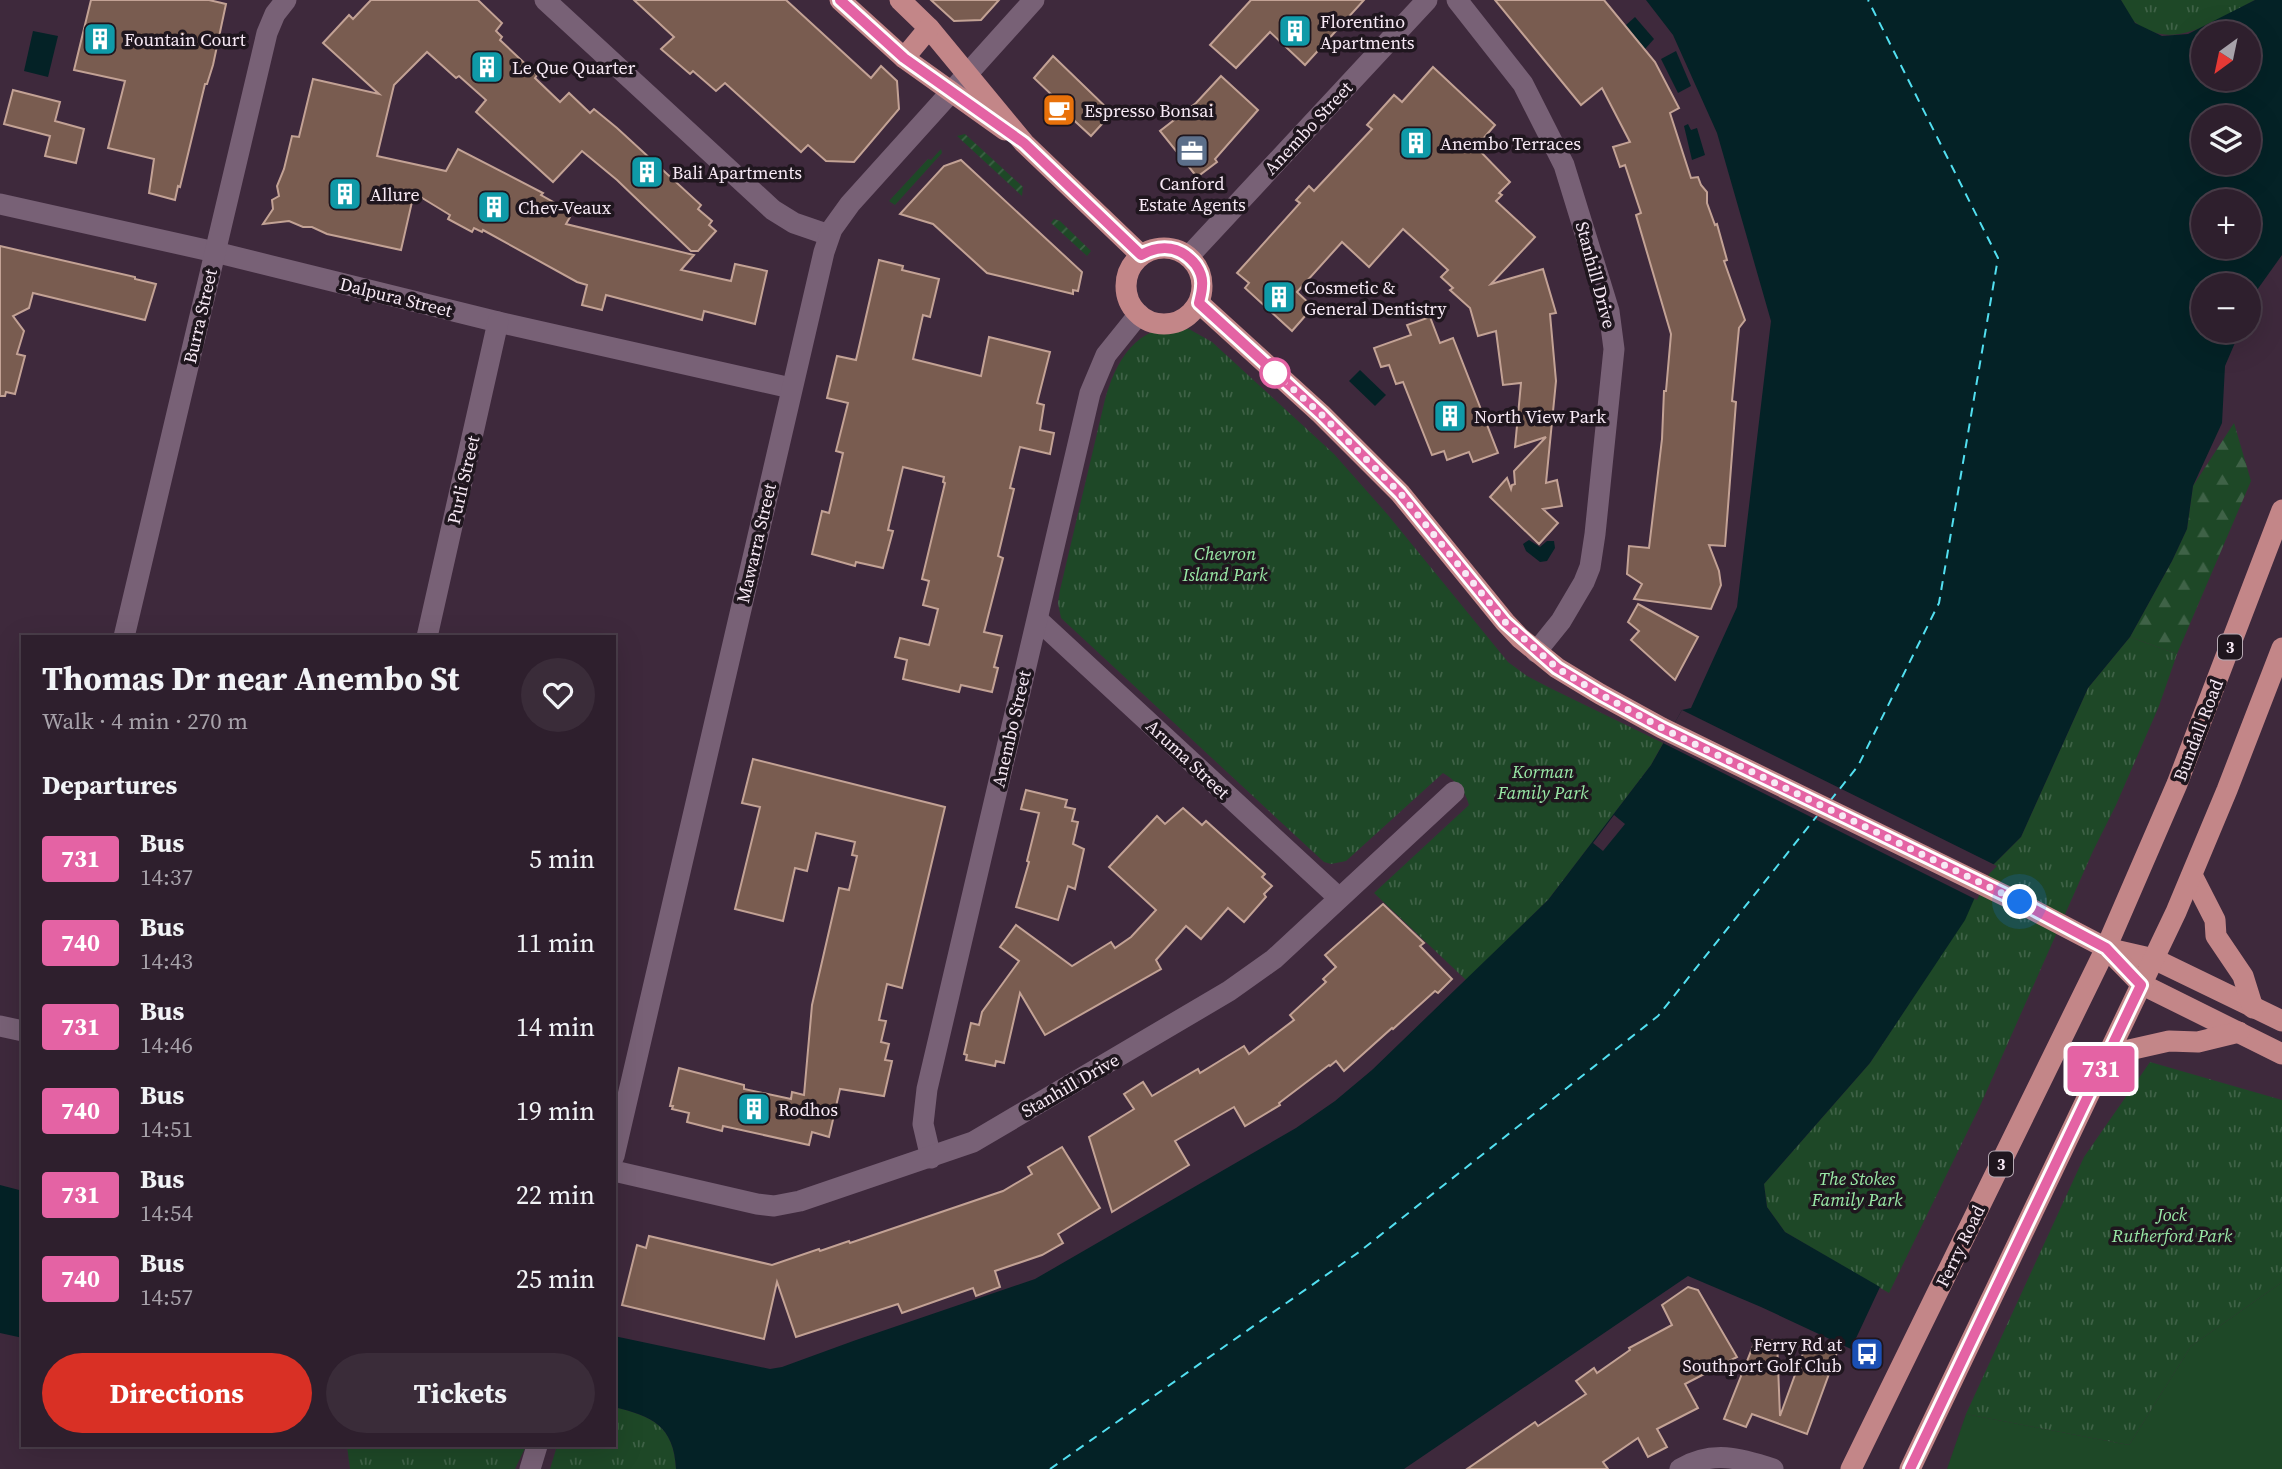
<!DOCTYPE html>
<html lang="en">
<head>
<meta charset="utf-8">
<style>
  :root { --surface:#2e1f2d; --page:#3a2c39; --text:#f1f3f6; --muted:#a7a2aa; --line:#493d49; --accent:#d93025 }
  body { margin:0; font-family:"Source Serif 4",serif; background:var(--page); color:var(--text); height:100vh; display:flex; flex-direction:column; font-size:26px; white-space:nowrap }
  * { box-sizing:border-box; margin:0 }
  p { font-size:23px; color:var(--muted) }
  .icon { flex:none; width:38px; height:38px; fill:none; stroke:currentColor; stroke-width:2; stroke-linecap:round; stroke-linejoin:round }
  .map { position:relative; flex:1; overflow:hidden }
  .details { position:absolute; left:21px; top:635px; width:595px; height:812px; display:flex; flex-direction:column; background:var(--surface); border-radius:0px; box-shadow:0 7px 28px #0002,0 0 0 2px var(--line) }
  .details>* { flex:none }
  .badge { padding:0 14px; border-radius:5px; font-size:24px; line-height:46px }
  .needle { width:46px; rotate:213deg }
  .buttons { position:absolute; left:2191px; top:21px; display:grid; gap:14px }
  .buttons a { display:grid; place-items:center; width:70px; height:70px; border-radius:50%; background:var(--surface); box-shadow:0 7px 28px #0002,0 0 0 2px var(--line); font-size:35px }
  .you { position:absolute; width:35px; height:35px; margin:-18px; border:5px solid #fff; border-radius:50%; background:#1a73e8; box-shadow:0 0 0 10px #1a73e833 }
  .map>.badge { position:absolute; translate:-50% -50%; box-shadow:0 0 0 4px #fff }
  h2 { padding:0 21px; font-size:26px; line-height:63px }
  .round { display:grid; place-items:center; flex:none; width:74px; height:74px; border-radius:37px; background:var(--page) }
  .overview { display:flex; align-items:center; justify-content:space-between; height:119px; padding:0 21px }
  h1 { font-size:33px; font-weight:700; line-height:52px }
  .primary-button { display:flex; gap:14px; margin-top:auto; padding:14px 21px }
  .primary-button a { flex:1; height:80px; border-radius:42px; background:var(--accent); color:#fff; font-size:28px; font-weight:700; line-height:80px; text-align:center }
  .primary-button a+a { background:var(--page); color:var(--text) }
  ul { padding:0; list-style:none }
  li { display:flex; align-items:center; gap:21px; height:84px; padding:0 21px }
  li div { flex:1 }
  li b { display:block; font-size:26px }
  li em { font-style:normal }
  li .badge { min-width:77px; font-weight:700; text-align:center }
  .map>svg:first-child { display:block }
</style>
</head>
<body>
<div class="map">
<svg width="2282" height="1469" viewBox="0 0 2282 1469">
  <defs>
    <pattern id="forest-firs" width="22" height="20" patternUnits="userSpaceOnUse" patternTransform="scale(1.75)"><rect width="22" height="20" fill="#1e4827"/><path d="M5 1l3.5 6h-7zM16 11l3.5 6h-7z" fill="#3f6247"/></pattern>
    <pattern id="park-tufts" width="24" height="20" patternUnits="userSpaceOnUse" patternTransform="scale(1.75)"><rect width="24" height="20" fill="#1e4827"/><path d="M3 7l-1-3M5 7V3M7 7l1-3M15 17l-1-3M17 17v-4M19 17l1-3" fill="none" stroke="#3f6247"/></pattern>
    <pattern id="garden-furrows" width="10" height="10" patternUnits="userSpaceOnUse" patternTransform="scale(1.75)"><rect width="10" height="10" fill="#1e4827"/><path d="M-1 1l2-2M0 10L10 0M9 11l2-2" fill="none" stroke="#3f6247"/></pattern>
  </defs>
  <rect width="100%" height="100%" fill="#3e293c"/>
  <!-- grass -->
  <path fill="#1e4827" d="M2282,1282V1469H1947L1966,1414L2129,1445L2191,1346Z"/>
  <!-- forest -->
  <path fill="url(#forest-firs)" d="M2234,423L2251,481L2177,654L2130,637L2172,561L2187,529L2193,486Z"/>
  <!-- park -->
  <g fill="url(#park-tufts)">
    <path d="M2121,0H2265H2255C2219,18 2175,53 2136,23C2130,19 2125,7 2121,0Z"/>
    <path d="M1176,327L1189,329L1212,342L1334,454L1388,515L1508,662L1527,676L1550,688L1663,743L1651,765L1548,900L1466,980L1374,893L1469,805C1465,790 1456,781 1443,773L1346,861L1331,864L1324,862L1061,618L1058,603L1060,590L1103,408C1112,369 1131,328 1176,327Z"/>
    <path d="M2130,637L2177,654L2159,706L2116,805L2093,851L1980,1106L1889,1293L1785,1232L1767,1207L1764,1184L1870,1063L1964,920L1986,872L2021,837L2088,688Z"/>
    <path d="M2150,1062L2282,1100V1282L2191,1346L2129,1445L1966,1414L2084,1157Z"/>
    <path d="M614,1407C652,1416 674,1426 676,1469H550L557,1446H614Z"/>
    <path d="M347,1446H526L515,1469H350Z"/>
  </g>
  <!-- garden -->
  <g fill="url(#garden-furrows)">
    <path d="M965,134L1023,187L1022,196L957,136Z"/>
    <path d="M941,149L942,153L895,205L889,201L928,159L931,160Z"/>
    <path d="M1054,219L1060,221L1091,251L1087,256L1051,223Z"/>
  </g>
  <!-- water -->
  <g fill="#042226" fill-rule="evenodd">
    <path d="M1646,0H2121L2135,23L2162,36L2188,34L2255,0H2282V255L2257,290L2249,309V285H2203V331H2240L2225,366L2222,423L2193,486L2187,529L2172,561L2130,637L2088,688L2021,837L1986,872L1965,920L1870,1063L1764,1184L1767,1207L1785,1232L1880,1287L1851,1349L1761,1307L1688,1276L1404,1469H676C674,1426 652,1416 614,1407V1336L770,1369L782,1367L856,1340L1035,1279L1296,1128L1335,1101L1372,1070L1548,900L1651,765L1682,710L1691,708L1737,607L1771,321L1717,133L1673,35ZM2203,33H2249V79H2203ZM2203,117H2249V163H2203ZM2203,201H2249V247H2203Z"/>
    <path d="M1635,17L1654,39L1645,49L1626,25Z"/>
    <path d="M33,31L58,36L48,77L24,71Z"/>
    <path d="M1676,51L1691,86L1678,93L1661,59Z"/>
    <path d="M1688,124L1691,130L1697,128L1705,155L1692,160L1684,126Z"/>
    <path d="M1360,370L1386,395L1375,406L1349,381Z"/>
    <path d="M1529,540L1540,547L1547,541H1554L1555,548L1547,561L1540,562L1526,551L1523,544Z"/>
    <path d="M0,1185L23,1191V1338L0,1333Z"/>
  </g>
  <!-- pier -->
  <g fill="#3e293c">
    <path d="M1682,710L1997,866L1989,874L1977,900L1663,743Z"/>
    <path d="M1614,815L1625,824L1603,851L1593,843Z"/>
  </g>
  <g fill="none" stroke-linecap="round" stroke-linejoin="round">
    <!-- ferry -->
    <g stroke="#52dff0" stroke-width="2" stroke-dasharray="9 7" stroke-linecap="butt">
      <path d="M1830,801L1858,766L1939,603L1998,258L1868,0"/>
      <path d="M1050,1469L1359,1252L1658,1016L1817,816"/>
    </g>
  </g>
  <!-- building -->
  <g fill="#795c50" stroke="#c3a295" stroke-width="2">
    <path d="M91,0H209L226,4L213,65L207,84H205L180,187L178,186L175,200L149,193L154,159L108,148L125,81L74,70Z"/>
    <path d="M371,0H478L502,23L496,31L502,37L500,40L537,75L535,78L560,102L569,93L590,113L594,109L617,128L701,205L698,209L712,221L709,225L716,231L698,251H691L617,180L582,151L553,182L476,112L486,100L459,76L456,78L427,52L394,85L377,156L446,171L458,149L543,193L541,195L569,211L567,215L570,217L566,224L694,255L681,270L731,281L735,264L767,271L755,324L704,311L702,320L606,295L602,310L582,305L587,285L577,282L483,230L482,232L474,228L472,232L448,219L450,215L414,193L401,250L327,234L312,227H303L289,221L263,224L273,209L272,200L279,196L277,186L284,169L292,136L299,137L313,79L379,94L323,43L349,15L353,19Z"/>
    <path d="M634,0H786L871,78L881,66L897,81L899,109L854,162L826,161L808,145L801,152L725,83L716,91L693,71L690,74L661,49L674,37Z"/>
    <path d="M931,0H999L981,20L954,21Z"/>
    <path d="M1251,0H1364L1305,65L1270,32L1236,68L1210,45Z"/>
    <path d="M1495,0H1604L1655,62L1679,108L1670,113L1690,175L1691,178L1698,177L1701,185L1707,192V203L1715,225L1717,224L1727,260L1724,261L1745,320L1739,328L1732,401L1736,402L1725,546L1709,545L1719,571L1721,585L1711,609L1634,599L1642,584L1627,574L1629,546L1649,548L1662,439L1664,391H1666L1671,334L1636,215L1641,213L1625,165L1620,167L1613,147L1630,142L1602,88L1581,105Z"/>
    <path d="M1053,56L1112,113L1091,136L1066,113L1061,119L1046,105L1054,97L1034,78Z"/>
    <path d="M1433,67L1495,125L1476,147L1510,182L1499,193L1502,195L1496,201L1535,237L1491,284L1543,269L1556,313L1550,314L1556,381L1546,483L1557,480L1562,506L1543,509L1558,523L1539,544L1490,497L1507,478L1511,489L1512,485L1515,484L1514,471L1546,437L1515,447L1521,383L1503,385L1496,331L1478,336L1470,308L1450,290L1453,288L1441,277L1448,270L1403,229L1369,267L1342,242L1297,292L1313,307L1292,331L1245,288L1249,283L1237,273L1300,203L1296,200L1309,186L1314,191L1372,129L1367,125L1394,95L1402,102Z"/>
    <path d="M1221,76L1258,110L1215,159L1217,162L1197,177L1160,131L1196,103Z"/>
    <path d="M13,90L60,102L55,121L84,129L76,163L45,156L50,136L4,124Z"/>
    <path d="M961,160L1082,272L1078,291L1073,290V294L987,273L933,224L900,214L944,166Z"/>
    <path d="M0,246L135,277V279L156,284L145,320L33,293L29,308L13,316L24,331L17,354L25,356L15,394L6,392L5,396H0Z"/>
    <path d="M879,260L903,266L902,270L939,279L930,317L923,315L913,359L981,376L989,337L1050,352L1037,403L1044,405L1040,430L1054,433L1050,454L1020,447L1010,488L1014,489L998,556L1003,558L984,632L1002,636L994,667L998,668L992,692L961,685L959,692L903,679L907,660L895,657L900,638L929,645L938,609L923,605L929,581L922,579L945,483L943,482L944,477L903,467L888,530L893,531L883,568L856,562L855,566L812,554L822,511L829,513L843,453L836,451L848,403L827,398L837,356L856,360Z"/>
    <path d="M1430,317L1440,343L1453,338L1498,453L1473,462L1469,452L1447,460L1444,451L1432,455L1403,382L1396,384L1389,365L1381,367L1374,348L1411,335L1407,325Z"/>
    <path d="M1638,604L1698,637L1675,680L1631,640L1639,631L1628,622Z"/>
    <path d="M753,759L945,807L902,988L887,984L879,1020L886,1021L881,1042L889,1044L885,1060L892,1061L884,1096L840,1089L829,1137L812,1132L809,1145L723,1126L722,1131L687,1122L689,1113L672,1109L673,1106H670L679,1068L744,1085V1089L791,1099L792,1092L804,1095L812,1005L839,888L849,890L857,856L852,855L855,842L816,833L807,871L795,868L783,921L735,909L760,807L742,803Z"/>
    <path d="M1026,790L1067,800L1065,807L1075,809L1072,821L1078,822L1073,844L1084,849L1075,889L1068,886L1058,920L1016,907L1029,862L1027,861L1039,813L1021,809Z"/>
    <path d="M1183,808L1202,825L1206,821L1265,874L1262,877L1272,886L1264,894L1266,897L1244,922L1228,908L1201,939L1186,926L1156,960L1161,969L1045,1035L1020,993L1004,1063L996,1061L995,1066L966,1060L967,1055L964,1054L971,1023L979,1025L982,1012L1019,961L1000,947L1016,925L1072,966L1111,942L1115,948L1131,937L1156,910L1109,867L1157,816L1165,824Z"/>
    <path d="M1383,904L1424,943L1420,946L1452,979L1438,993L1435,991L1393,1029L1392,1028L1344,1071L1336,1061L1330,1066L1329,1065L1279,1103L1280,1105L1245,1126L1234,1107L1175,1141L1189,1165L1112,1212L1089,1137L1134,1109L1124,1094L1143,1082L1152,1096L1198,1069L1200,1073L1244,1046L1249,1054L1294,1020L1290,1015L1326,982L1323,979L1336,967L1325,955Z"/>
    <path d="M1062,1147L1100,1208L1058,1234L1063,1243L1042,1255L995,1271L1000,1287L976,1296L973,1288L902,1313L898,1304L796,1337L777,1282L764,1339L622,1305L637,1245L646,1248L649,1236L772,1265L819,1249L820,1251L849,1241L850,1243L1003,1191L1032,1174L1028,1167Z"/>
    <path d="M1688,1287L1698,1290L1737,1357L1685,1384L1698,1408L1657,1429L1667,1447L1648,1457L1638,1438L1603,1462L1608,1469H1467L1535,1422L1538,1426L1586,1394L1576,1381L1594,1368L1597,1373L1630,1350L1629,1348L1672,1325L1662,1305Z"/>
    <path d="M1777,1340L1780,1416L1807,1342L1837,1352L1807,1434L1752,1414L1746,1427L1724,1419L1755,1341Z"/>
  </g>
  <g fill="none" stroke-linecap="round" stroke-linejoin="round">
    <!-- minor -->
    <g stroke="#786176" stroke-width="21">
      <path d="M545,0L773,210L794,223L829,235"/>
      <path d="M1457,0L1523,84L1564,165L1609,311L1614,349L1595,534L1590,567L1584,582L1561,621L1536,652"/>
      <path d="M0,204L215,252L498,322L791,388"/>
      <path d="M1189,256L1427,0"/>
      <path d="M1038,620L1339,898"/>
      <path d="M124,637L267,33L275,14L286,0"/>
      <path d="M427,637L498,322"/>
      <path d="M0,1026L23,1031"/>
      <path d="M614,1156L824,252L832,229L850,204L1034,0"/>
      <path d="M931,1158L923,1124L927,1089L1090,393L1106,355L1139,314"/>
      <path d="M614,1171L757,1204L774,1206L800,1201L973,1142L1229,991L1274,959L1454,792"/>
      <path d="M530,1469L537,1446"/>
      <path d="M1680,1469C1712,1450 1740,1458 1773,1469"/>
    </g>
    <!-- major -->
    <g stroke="#c38688" stroke-width="21">
      <path d="M840,0L904,58L1005,130"/>
      <path d="M900,0L929,28L1024,143L1141,255"/>
      <path d="M904,58L929,28"/>
      <circle cx="1164" cy="286" r="38"/>
      <path d="M1199,303L1321,414L1400,493L1505,622L1520,638L1557,668L1600,694L1662,728L2020,903L2106,948L2154,959L2282,1021"/>
      <path d="M2192,875L2215,920L2216,936L2243,976L2253,1008"/>
      <path d="M2106,948L2141,984L2282,1054"/>
      <path d="M2107,1055L2169,1041L2198,1042L2239,1032"/>
      <path d="M1851,1469L2106,948L2177,784L2282,510"/>
      <path d="M1910,1469L2176,912L2227,790L2282,648"/>
    </g>
  </g>
  <g fill="none" stroke-linecap="round" stroke-linejoin="round">
    <defs>
      <path id="line" d="M840,0L904,58L1024,143L1141,255C1161,244 1181,246 1196,265C1200,271 1203,278 1202,286C1202,292 1200,298 1199,303L1321,414L1400,493L1505,622L1557,668L1600,694L1662,728L2020,902L2106,948L2141,985L1910,1469"/>
    </defs>
    <!-- line casing -->
    <use href="#line" stroke="#fff" stroke-width="16"/>
    <!-- line -->
    <use href="#line" stroke="#e463a4" stroke-width="10"/>
    <!-- walk -->
    <path stroke="#f7e9f5" stroke-width="7" stroke-dasharray="0 12.6" d="M1275,373L1321,414L1400,493L1505,622L1557,668L1600,694L1662,728L2020,902"/>
  </g>
  <!-- icons -->
  <defs>
    <symbol id="building-square" viewBox="-11 -11 22 22"><rect x="-9" y="-9" width="18" height="18" rx="4" fill="#0f9aa8" stroke="#1f161e"/><path d="M-4-6H4V6H1V3H-1V6H-4ZM-2.5-4.3h1.7v1.8h-1.7ZM.8-4.3h1.7v1.8H.8ZM-2.5-1h1.7V.8h-1.7ZM.8-1h1.7V.8H.8Z" fill="#fff"/></symbol>
    <symbol id="cafe-square" viewBox="-11 -11 22 22"><rect x="-9" y="-9" width="18" height="18" rx="4" fill="#e8710a" stroke="#1f161e"/><path d="M-5.5-4.5H6V0H3Q3 3.5 0 3.5H-2.5Q-5.5 3.5-5.5 0ZM3-3.2v2h1.7v-2ZM-6 4.5H4V6H-6Z" fill="#fff"/></symbol>
    <symbol id="office-square" viewBox="-11 -11 22 22"><rect x="-9" y="-9" width="18" height="18" rx="4" fill="#5c6f8a" stroke="#1f161e"/><path d="M-6-3h4V-5.5h4V-3h4V5H-6ZM-1-4.5V-3h2v-1.5ZM-6 0V1H6V0Z" fill="#fff"/></symbol>
    <symbol id="bus-square" viewBox="-11 -11 22 22"><rect x="-9" y="-9" width="18" height="18" rx="4" fill="#1a4fb4" stroke="#1f161e"/><path d="M-5-6H5V4H4V6H2V4H-2V6H-4V4H-5ZM-3.5-4V0h7V-4ZM-3.5 1.2v1.5H-2V1.2ZM2 1.2v1.5H3.5V1.2Z" fill="#fff"/></symbol>
  </defs>
  <g fill-rule="evenodd">
    <use href="#building-square" x="1276" y="12" width="38" height="38"/>
    <use href="#building-square" x="81" y="20" width="38" height="38"/>
    <use href="#building-square" x="468" y="48" width="38" height="38"/>
    <use href="#cafe-square" x="1040" y="91" width="38" height="38"/>
    <use href="#building-square" x="1397" y="124" width="38" height="38"/>
    <use href="#office-square" x="1173" y="132" width="38" height="38"/>
    <use href="#building-square" x="628" y="153" width="38" height="38"/>
    <use href="#building-square" x="326" y="175" width="38" height="38"/>
    <use href="#building-square" x="475" y="188" width="38" height="38"/>
    <use href="#building-square" x="1260" y="278" width="38" height="38"/>
    <use href="#building-square" x="1431" y="397" width="38" height="38"/>
    <use href="#building-square" x="735" y="1090" width="38" height="38"/>
    <use href="#bus-square" x="1848" y="1335" width="38" height="38"/>
  </g>
  <!-- markers -->
  <circle fill="#fff" stroke="#e463a4" stroke-width="3.5" cx="1275" cy="373" r="14"/>
  <g text-anchor="middle" dominant-baseline="central" stroke-width="7" stroke-linejoin="round" paint-order="stroke">
    <!-- shield labels -->
    <g fill="#1f161e" stroke="#b6aab4" stroke-width="2">
      <rect x="2218" y="634.5" width="24" height="25" rx="5"/>
      <rect x="1989" y="1151.5" width="24" height="25" rx="5"/>
    </g>
    <g font-size="16" font-weight="bold" fill="#f7e9f5">
      <text x="2230" y="647">3</text>
      <text x="2001" y="1164">3</text>
    </g>
    <!-- poi labels -->
    <g font-size="18" fill="#f7e9f5" stroke="#1f161e" text-anchor="start">
      <text x="1320" y="21">Florentino<tspan x="1320" dy="21">Apartments</tspan></text>
      <text x="124" y="39">Fountain Court</text>
      <text x="512" y="67">Le Que Quarter</text>
      <text x="1084" y="110">Espresso Bonsai</text>
      <text x="1440" y="143">Anembo Terraces</text>
      <text x="672" y="172">Bali Apartments</text>
      <text x="1192" y="183" text-anchor="middle">Canford<tspan x="1192" dy="21">Estate Agents</tspan></text>
      <text x="370" y="194">Allure</text>
      <text x="518" y="207">Chev-Veaux</text>
      <text x="1304" y="287">Cosmetic &amp;<tspan x="1304" dy="21">General Dentistry</tspan></text>
      <text x="1474" y="416">North View Park</text>
      <text x="778" y="1109">Rodhos</text>
      <text x="1842" y="1344" text-anchor="end">Ferry Rd at<tspan x="1842" dy="21">Southport Golf Club</tspan></text>
    </g>
    <!-- street labels -->
    <g font-size="18" fill="#f7e9f5" stroke="#1f161e">
      <text transform="translate(1308 128) rotate(-47)">Anembo Street</text>
      <text transform="translate(1596 275) rotate(75)">Stanhill Drive</text>
      <text transform="translate(396 297) rotate(14)">Dalpura Street</text>
      <text transform="translate(200 316) rotate(-77)">Burra Street</text>
      <text transform="translate(463 480) rotate(-77)">Purli Street</text>
      <text transform="translate(756 543) rotate(-77)">Mawarra Street</text>
      <text transform="translate(1011 729) rotate(-77)">Anembo Street</text>
      <text transform="translate(2198 730) rotate(-69)">Bundall Road</text>
      <text transform="translate(1188 759) rotate(43)">Aruma Street</text>
      <text transform="translate(1070 1085) rotate(-30)">Stanhill Drive</text>
      <text transform="translate(1960 1246) rotate(-64)">Ferry Road</text>
    </g>
    <!-- park labels -->
    <g font-size="18" font-style="italic" fill="#9aeaa7" stroke="#1f161e">
      <text x="1225" y="553">Chevron<tspan x="1225" dy="21">Island Park</tspan></text>
      <text x="1543" y="771">Korman<tspan x="1543" dy="21">Family Park</tspan></text>
      <text x="1857" y="1178">The Stokes<tspan x="1857" dy="21">Family Park</tspan></text>
      <text x="2172" y="1214">Jock<tspan x="2172" dy="21">Rutherford Park</tspan></text>
    </g>
  </g>
</svg>
<div class="buttons">
<a><svg class="needle" viewBox="-14 -14 28 28"><path d="M0-13l5 13h-10z" fill="#e53935"/><path d="M0 13l5-13h-10z" fill="#a7a2aa"/></svg></a>
<a><svg class="icon" aria-label="layers" viewBox="0 0 24 24"><path d="M12 4l9 5-9 5-9-5zM3 14l9 5 9-5"/></svg></a>
<a>+</a>
<a>−</a>
</div>
<div class="you" style="left:2020px;top:902px"></div>
<b class="badge" style="left:2101px;top:1069px;background:#e463a4;color:#fff">731</b>
<section class="details">
<div class="overview"><div><h1>Thomas Dr near Anembo St</h1><p>Walk · 4 min · 270 m</p></div><a class="round"><svg class="icon" aria-label="heart" viewBox="0 0 24 24"><path d="M12 20l-8-8c-3-5 5-10 8-4 3-6 11-1 8 4z"/></svg></a></div>
<h2>Departures</h2>
<ul>
<li><span class="badge" style="background:#e463a4;color:#fff">731</span><div><b>Bus</b><p>14:37</p></div><em>5 min</em></li>
<li><span class="badge" style="background:#e463a4;color:#fff">740</span><div><b>Bus</b><p>14:43</p></div><em>11 min</em></li>
<li><span class="badge" style="background:#e463a4;color:#fff">731</span><div><b>Bus</b><p>14:46</p></div><em>14 min</em></li>
<li><span class="badge" style="background:#e463a4;color:#fff">740</span><div><b>Bus</b><p>14:51</p></div><em>19 min</em></li>
<li><span class="badge" style="background:#e463a4;color:#fff">731</span><div><b>Bus</b><p>14:54</p></div><em>22 min</em></li>
<li><span class="badge" style="background:#e463a4;color:#fff">740</span><div><b>Bus</b><p>14:57</p></div><em>25 min</em></li>
</ul>
<div class="primary-button"><a>Directions</a><a>Tickets</a></div>
</section>
</div>
</body>
</html>
